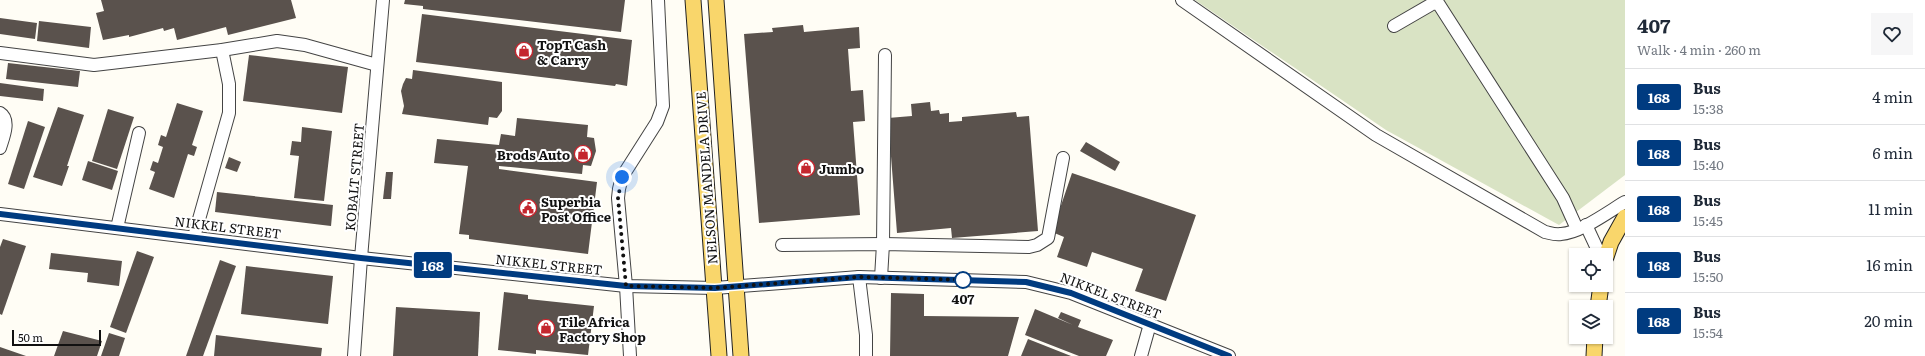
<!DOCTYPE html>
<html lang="en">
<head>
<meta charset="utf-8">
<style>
  :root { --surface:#fff; --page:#f6f6f7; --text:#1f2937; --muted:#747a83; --line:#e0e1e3 }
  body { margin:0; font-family:Literata,serif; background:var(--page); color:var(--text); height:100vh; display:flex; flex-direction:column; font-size:15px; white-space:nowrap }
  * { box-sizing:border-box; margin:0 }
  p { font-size:13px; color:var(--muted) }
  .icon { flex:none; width:22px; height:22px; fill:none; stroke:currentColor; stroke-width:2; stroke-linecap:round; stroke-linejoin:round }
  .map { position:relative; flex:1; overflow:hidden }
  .side { display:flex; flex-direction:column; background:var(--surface); width:300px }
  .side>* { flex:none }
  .badge { padding:0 8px; border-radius:3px; font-size:14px; line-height:26px }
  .tools { position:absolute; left:1569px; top:248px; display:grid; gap:8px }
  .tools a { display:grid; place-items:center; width:44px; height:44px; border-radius:0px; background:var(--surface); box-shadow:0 1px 3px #0004; font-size:20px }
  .scale { position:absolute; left:12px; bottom:10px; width:89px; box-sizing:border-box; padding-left:4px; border:2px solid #111; border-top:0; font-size:11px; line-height:14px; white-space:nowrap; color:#111; -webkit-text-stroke:3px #fff; paint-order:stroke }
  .you { position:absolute; width:20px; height:20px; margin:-10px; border:3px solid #fff; border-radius:50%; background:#1a73e8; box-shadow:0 0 0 6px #1a73e833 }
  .map>.badge { position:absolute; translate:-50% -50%; box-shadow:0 0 0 2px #fff }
  .round { display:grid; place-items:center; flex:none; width:42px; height:42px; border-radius:0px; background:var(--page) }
  .overview { display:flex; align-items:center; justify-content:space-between; height:68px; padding:0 12px }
  h1 { font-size:19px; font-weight:700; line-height:30px }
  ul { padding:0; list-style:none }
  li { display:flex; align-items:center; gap:12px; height:56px; padding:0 12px; border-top:1px solid var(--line) }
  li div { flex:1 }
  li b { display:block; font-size:15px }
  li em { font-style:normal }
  li .badge { min-width:44px; font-weight:700; text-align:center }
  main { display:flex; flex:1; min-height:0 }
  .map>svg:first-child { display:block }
</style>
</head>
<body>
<main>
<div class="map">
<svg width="1625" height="356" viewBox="0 0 1625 356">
  <rect width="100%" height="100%" fill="#fffdf5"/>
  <!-- cemetery -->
  <path fill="#d9e3c4" d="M1195,0H1625V175L1559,225L1386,130Z"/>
  <!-- building -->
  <g fill="#5a524d">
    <path d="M101,0H291L296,18L228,35L226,27L177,40L174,28L164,31L163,28L129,37V35L103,40L96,13L104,11Z"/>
    <path d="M405,0H625L621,32L423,9V6L404,4Z"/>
    <path d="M422,14L632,40L627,86L616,84L615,86L416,62Z"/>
    <path d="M0,18L37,23L35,39L0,34Z"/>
    <path d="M39,21L91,27L89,48L37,41Z"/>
    <path d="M803,25L804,32L859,27L860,48L848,49L851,91L863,90L865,121L853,122L860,215L759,223L744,34L773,32L772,28Z"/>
    <path d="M249,55L348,67L342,113L243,101Z"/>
    <path d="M8,63L80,71L78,87L6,79Z"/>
    <path d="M413,70L502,82V111L497,118L489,117L488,125L402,114L404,106L401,91L403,84L406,78L412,79Z"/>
    <path d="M0,83L44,89L43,101L0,96Z"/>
    <path d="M930,102L931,111L939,110L940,114L949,113V122L962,121V117L1016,112L1017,117L1029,116L1038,231L952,238L951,228L897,233L888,118L912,116L911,104Z"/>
    <path d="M177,103L203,111L192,145L197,147L194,156L188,154L174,198L149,189L155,172L150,170L153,161L158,163L163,147L158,145L161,135L166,137Z"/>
    <path d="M58,107L84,115L67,166H69L62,186L33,177Z"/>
    <path d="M108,109L134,117L117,169L92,161Z"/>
    <path d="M517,118L588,125L587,137L594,138L596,151L591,166L583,165L582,174L499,166V169L597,182L588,254L469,239V235L459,234L468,166L434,163L437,139L499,145L501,134L515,136Z"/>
    <path d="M28,121L45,127L24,189L8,184Z"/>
    <path d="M302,127L332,131L324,201L294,198L299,156L290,155L292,141L301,142Z"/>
    <path d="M1086,142L1120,162L1115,171L1080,151Z"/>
    <path d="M229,157L241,162L237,172L225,168Z"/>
    <path d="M88,161L118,171L112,190L82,180Z"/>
    <path d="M386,172H393L391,199H383Z"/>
    <path d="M1072,173L1196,215L1166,301L1135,291L1143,269L1092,252L1087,267L1057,257L1064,237L1052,232Z"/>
    <path d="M217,192L333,205L331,226L215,212Z"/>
    <path d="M3,239L26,246L2,315L0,314V247Z"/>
    <path d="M137,251L154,257L126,333L110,327Z"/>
    <path d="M51,253L122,261L119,286L87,282L88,273L49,269Z"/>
    <path d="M220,260L236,266L203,356H186Z"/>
    <path d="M246,266L333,276L328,324L241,314Z"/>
    <path d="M504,292L528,295V299L594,306L588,355L536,350V354L498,350Z"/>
    <path d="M891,293L924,294V316L1019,317L1008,356H890Z"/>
    <path d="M396,307L480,312L478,356H393Z"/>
    <path d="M1035,309L1073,325L1058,318L1061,312L1081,320L1078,327L1113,340L1106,356H1079L1025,335Z"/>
    <path d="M63,331L102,341L97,356H54Z"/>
    <path d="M109,333L125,338L119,356H101Z"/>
    <path d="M216,335L322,348L321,356H214Z"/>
    <path d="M1028,339L1071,356H1021Z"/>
    <path d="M0,347L26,356H0Z"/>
  </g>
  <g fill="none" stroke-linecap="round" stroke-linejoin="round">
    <defs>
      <g id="minor">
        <path d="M1182,0L1376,135L1545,232C1550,233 1555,235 1561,234C1580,233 1608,212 1625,202"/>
        <path d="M1394,26L1432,4L1438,3L1563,198L1577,229"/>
        <path d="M0,53L94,65L222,50L277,41L305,45L377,65"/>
        <path d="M0,113C11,120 3,138 0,148"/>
        <path d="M0,214L361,258L626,286L715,288L859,277L1026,282L1071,293L1229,356"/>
        <path d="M1586,225L1600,255"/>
        <path d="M117,228L139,133"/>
        <path d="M194,237L229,113V84L222,50"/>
        <path d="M782,245L883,244L1029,247L1037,245L1048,238L1063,158"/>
        <path d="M859,277L866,335V356"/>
        <path d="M881,278L883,244L885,55"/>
        <path d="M354,356L361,258L383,0"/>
        <path d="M630,356L626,286L618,198L619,189L622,177L657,122L663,106L658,0"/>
        <path d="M1141,356L1150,324"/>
      </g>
      <g id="major">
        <path d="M693,0L719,356"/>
        <path d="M716,0L741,356"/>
        <path d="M1606,257L1611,242L1625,217"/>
        <path d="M1598,307L1601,285"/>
        <path d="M1594,356L1595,337"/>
      </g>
    </defs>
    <!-- minor casing -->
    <use href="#minor" stroke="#444" stroke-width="14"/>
    <!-- major casing -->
    <use href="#major" stroke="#222" stroke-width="17"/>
    <!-- minor -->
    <use href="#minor" stroke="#fff" stroke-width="12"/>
    <!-- major -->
    <use href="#major" stroke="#f9d66b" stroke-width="15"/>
  </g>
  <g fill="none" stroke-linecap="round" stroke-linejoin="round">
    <defs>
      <path id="line" d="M0,214L361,258L626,286L715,288L859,277L1026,282L1071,293L1229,356"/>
    </defs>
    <!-- line casing -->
    <use href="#line" stroke="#fff" stroke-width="9"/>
    <!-- line -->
    <use href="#line" stroke="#003b80" stroke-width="6"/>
    <!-- walk -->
    <path stroke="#111" stroke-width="4" stroke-dasharray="0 7.2" d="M622,177L618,198L626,286L715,288L859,277L969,280H963"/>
  </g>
  <!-- icons -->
  <defs>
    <symbol id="shop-ring" viewBox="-11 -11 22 22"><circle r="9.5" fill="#fff" stroke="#c4262e" stroke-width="1.5"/><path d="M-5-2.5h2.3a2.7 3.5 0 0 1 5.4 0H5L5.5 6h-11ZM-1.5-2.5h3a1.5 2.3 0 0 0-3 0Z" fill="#c4262e"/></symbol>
    <symbol id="civic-ring" viewBox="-11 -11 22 22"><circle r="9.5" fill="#fff" stroke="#c4262e" stroke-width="1.5"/><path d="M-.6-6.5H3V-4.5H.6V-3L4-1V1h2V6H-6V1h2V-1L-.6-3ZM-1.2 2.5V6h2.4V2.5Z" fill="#c4262e"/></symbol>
  </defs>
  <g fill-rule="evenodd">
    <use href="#shop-ring" x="514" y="41" width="20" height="20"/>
    <use href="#shop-ring" x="573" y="144" width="20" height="20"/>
    <use href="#shop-ring" x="796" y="158" width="20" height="20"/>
    <use href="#civic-ring" x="518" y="198" width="20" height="20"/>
    <use href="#shop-ring" x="536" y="318" width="20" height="20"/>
  </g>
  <!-- markers -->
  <circle fill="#fff" stroke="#003b80" stroke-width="2" cx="963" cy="280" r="8"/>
  <g text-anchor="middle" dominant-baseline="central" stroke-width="4" stroke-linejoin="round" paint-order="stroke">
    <!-- poi labels -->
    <g font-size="13" font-weight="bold" fill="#111" stroke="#fff" text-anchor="start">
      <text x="537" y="44">TopT Cash<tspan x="537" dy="15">&amp; Carry</tspan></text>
      <text x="570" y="154" text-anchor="end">Brods Auto</text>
      <text x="819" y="168">Jumbo</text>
      <text x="541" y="201">Superbia<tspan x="541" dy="15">Post Office</tspan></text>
      <text x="559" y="321">Tile Africa<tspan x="559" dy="15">Factory Shop</tspan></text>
    </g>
    <!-- street labels -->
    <g font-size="13" fill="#111" stroke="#fff">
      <text transform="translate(354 177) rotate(-85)">KOBALT STREET</text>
      <text transform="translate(706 178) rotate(-94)">NELSON MANDELA DRIVE</text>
      <text transform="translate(228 227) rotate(7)">NIKKEL STREET</text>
      <text transform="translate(549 264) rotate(6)">NIKKEL STREET</text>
      <text transform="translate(1111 295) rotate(21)">NIKKEL STREET</text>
    </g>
    <!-- stop labels -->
    <g font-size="13" font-weight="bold" fill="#111" stroke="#fff">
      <text x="963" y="298">407</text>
    </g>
  </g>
</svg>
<div class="tools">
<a><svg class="icon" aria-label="locate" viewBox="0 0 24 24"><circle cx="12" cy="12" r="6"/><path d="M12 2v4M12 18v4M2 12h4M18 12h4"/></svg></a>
<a><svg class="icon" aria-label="layers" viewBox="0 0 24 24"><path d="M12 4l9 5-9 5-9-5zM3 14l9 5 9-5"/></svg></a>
</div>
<div class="scale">50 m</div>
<div class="you" style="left:622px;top:177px"></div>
<b class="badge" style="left:433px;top:265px;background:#003b80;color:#fff">168</b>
</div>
<section class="side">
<div class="overview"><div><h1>407</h1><p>Walk · 4 min · 260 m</p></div><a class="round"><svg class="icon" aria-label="heart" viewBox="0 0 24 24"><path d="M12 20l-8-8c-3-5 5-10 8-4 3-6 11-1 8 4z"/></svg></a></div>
<ul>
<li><span class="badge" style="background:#003b80;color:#fff">168</span><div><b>Bus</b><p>15:38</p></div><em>4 min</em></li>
<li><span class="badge" style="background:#003b80;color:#fff">168</span><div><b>Bus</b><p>15:40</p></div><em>6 min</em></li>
<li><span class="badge" style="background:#003b80;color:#fff">168</span><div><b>Bus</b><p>15:45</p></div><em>11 min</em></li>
<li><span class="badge" style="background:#003b80;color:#fff">168</span><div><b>Bus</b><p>15:50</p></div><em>16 min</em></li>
<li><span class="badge" style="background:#003b80;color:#fff">168</span><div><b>Bus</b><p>15:54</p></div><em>20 min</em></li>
</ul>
</section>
</main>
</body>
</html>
